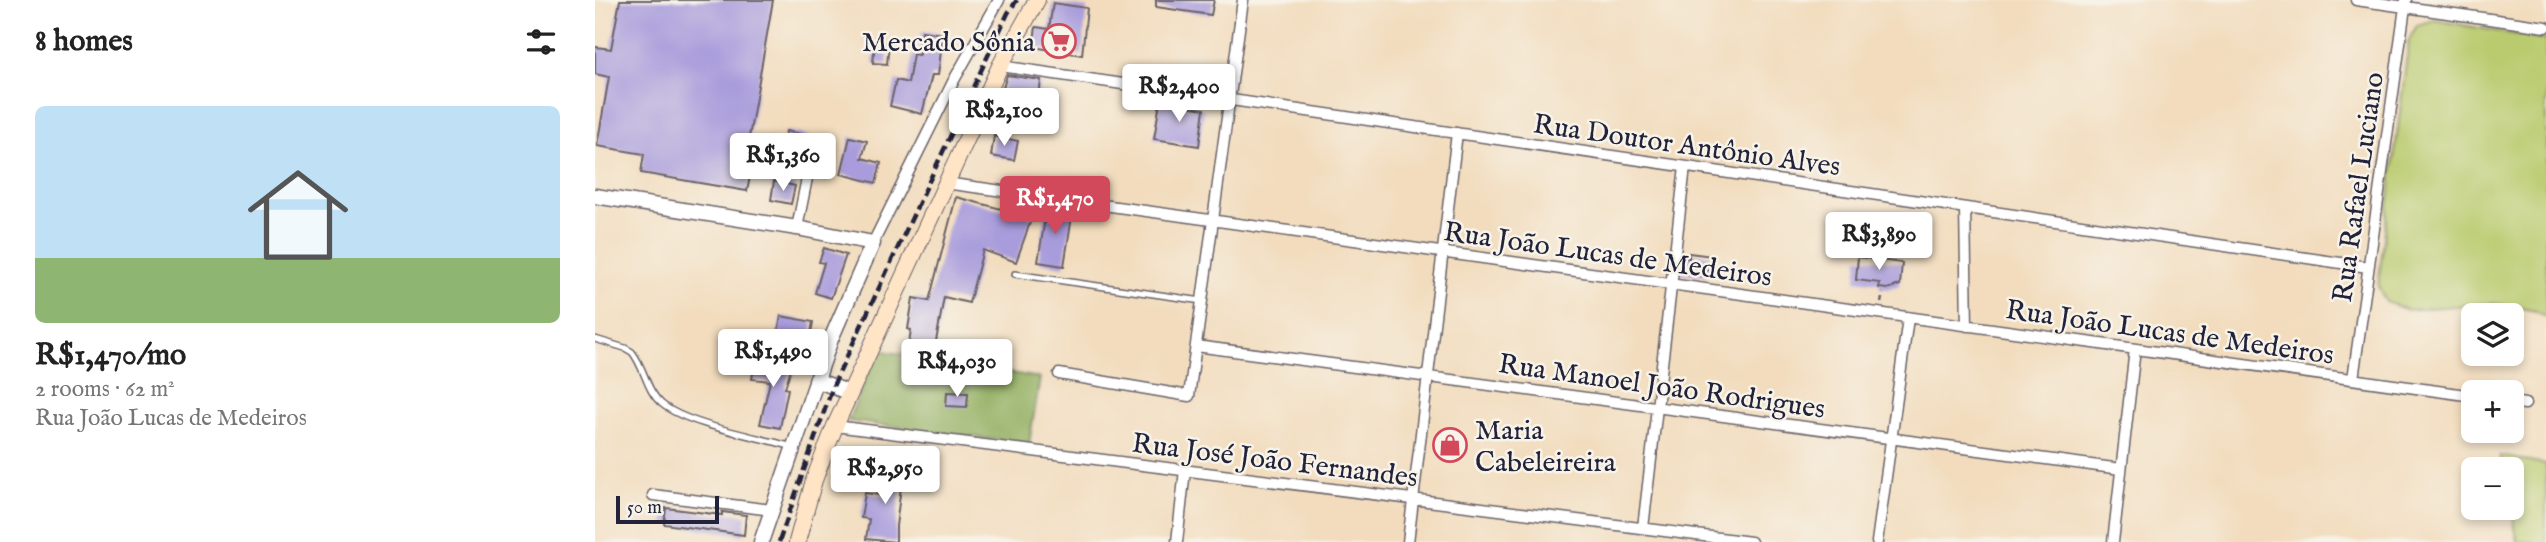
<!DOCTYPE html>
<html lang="en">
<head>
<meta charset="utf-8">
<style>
  :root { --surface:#fff; --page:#f6f6f6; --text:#222; --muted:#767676; --accent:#d1495b }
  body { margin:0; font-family:"IM FELL English",serif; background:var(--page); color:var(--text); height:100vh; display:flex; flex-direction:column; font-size:26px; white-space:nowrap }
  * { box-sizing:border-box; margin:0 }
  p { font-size:23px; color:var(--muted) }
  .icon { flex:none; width:38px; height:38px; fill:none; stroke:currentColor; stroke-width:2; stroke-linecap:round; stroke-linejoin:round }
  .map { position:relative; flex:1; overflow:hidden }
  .sheet { display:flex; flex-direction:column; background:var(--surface); width:595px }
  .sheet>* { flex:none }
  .tools { position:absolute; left:1866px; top:303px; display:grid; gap:14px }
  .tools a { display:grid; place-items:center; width:63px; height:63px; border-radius:10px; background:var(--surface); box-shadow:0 4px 10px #0003; font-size:35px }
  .scale { position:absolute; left:21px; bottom:18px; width:103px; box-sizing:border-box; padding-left:7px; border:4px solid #22223b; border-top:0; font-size:19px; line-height:24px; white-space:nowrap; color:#22223b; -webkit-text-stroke:5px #f7f3e8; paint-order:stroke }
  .price { position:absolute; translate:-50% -60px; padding:0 16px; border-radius:7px; background:#fff; color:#222; font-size:23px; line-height:46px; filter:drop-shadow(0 2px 4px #0008) }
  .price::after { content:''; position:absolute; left:50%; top:42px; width:21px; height:16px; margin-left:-10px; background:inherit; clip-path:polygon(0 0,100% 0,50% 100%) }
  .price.current { background:var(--accent); color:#fff }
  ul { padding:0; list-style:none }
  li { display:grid; align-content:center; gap:14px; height:371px; padding:0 35px }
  li span { display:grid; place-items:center; height:217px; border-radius:10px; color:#555 }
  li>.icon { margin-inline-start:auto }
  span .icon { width:126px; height:126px; fill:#fffc; stroke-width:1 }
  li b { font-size:30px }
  h2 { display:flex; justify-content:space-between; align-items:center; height:84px; padding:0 35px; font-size:30px }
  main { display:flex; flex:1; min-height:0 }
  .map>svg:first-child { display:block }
  .green { fill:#b9cb6e; stroke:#6e7654; stroke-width:2 }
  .forest { fill:#92af61; stroke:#5a684e; stroke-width:2 }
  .building { fill:#a99cdc }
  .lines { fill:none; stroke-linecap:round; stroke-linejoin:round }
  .service-casing { stroke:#6b6368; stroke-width:8 }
  .minor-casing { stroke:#6b6368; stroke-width:13 }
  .tertiary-casing { stroke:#6b6368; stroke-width:17 }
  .secondary-casing { stroke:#6b6368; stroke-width:18 }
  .path { stroke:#6b6368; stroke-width:2.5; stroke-dasharray:5 5; stroke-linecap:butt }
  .service { stroke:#fff; stroke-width:5 }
  .minor { stroke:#fff; stroke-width:10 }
  .tertiary { stroke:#fff; stroke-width:14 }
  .secondary { stroke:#ffe4c6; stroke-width:16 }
  .rail { stroke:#22223b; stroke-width:4.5; stroke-dasharray:10 5; stroke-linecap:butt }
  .labels { text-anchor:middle; stroke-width:5; stroke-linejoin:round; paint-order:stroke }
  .poi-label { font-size:28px; fill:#22223b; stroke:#f7f3e8; text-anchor:end }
  .street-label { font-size:28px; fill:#22223b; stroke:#f7f3e8 }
</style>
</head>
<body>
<main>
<section class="sheet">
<h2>8 homes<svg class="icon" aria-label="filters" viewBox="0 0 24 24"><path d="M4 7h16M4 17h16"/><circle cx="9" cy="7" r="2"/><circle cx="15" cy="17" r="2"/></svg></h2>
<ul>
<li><span style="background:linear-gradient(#bfe0f5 70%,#8fb573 0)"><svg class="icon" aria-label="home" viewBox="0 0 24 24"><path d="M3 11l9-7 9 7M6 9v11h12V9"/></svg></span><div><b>R$1,470/mo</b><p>2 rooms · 62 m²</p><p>Rua João Lucas de Medeiros</p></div></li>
</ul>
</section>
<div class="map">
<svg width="1951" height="542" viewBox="0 0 1951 542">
  <rect width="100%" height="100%" fill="#f7f3e8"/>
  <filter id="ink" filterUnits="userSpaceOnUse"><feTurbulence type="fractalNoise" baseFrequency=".0143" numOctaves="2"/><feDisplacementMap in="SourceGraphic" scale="14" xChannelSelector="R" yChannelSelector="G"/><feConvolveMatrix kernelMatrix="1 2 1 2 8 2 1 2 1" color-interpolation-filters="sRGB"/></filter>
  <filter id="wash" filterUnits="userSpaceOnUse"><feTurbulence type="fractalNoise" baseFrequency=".00686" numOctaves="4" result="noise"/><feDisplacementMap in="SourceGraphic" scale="28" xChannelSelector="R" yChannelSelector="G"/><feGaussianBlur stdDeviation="1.57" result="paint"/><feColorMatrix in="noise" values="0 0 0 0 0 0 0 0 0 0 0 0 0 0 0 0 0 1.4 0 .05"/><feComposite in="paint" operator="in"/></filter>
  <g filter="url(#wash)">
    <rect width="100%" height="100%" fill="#f2dcbd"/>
    <path class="green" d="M1840,20L1951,40V317L1941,311L1898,303L1812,310L1791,302L1783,286L1814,40L1822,25Z
      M1905,456L1951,464V542H1923L1916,508V469H1908Z"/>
    <path class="forest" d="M283,350L445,378L434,444L253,421Z"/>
    <g id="blocks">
      <path class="building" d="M25,0H178L149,166L157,167L152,191L46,173L49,154L2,146L14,77L0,74V47L16,49Z
        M561,0H619L616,15L561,7Z
        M458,3L492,8L487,55L438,47L441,27L454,29Z
        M327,31L348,34L343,75H337L327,114L295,106L301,80L313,83L318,54L324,55Z
        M280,41L294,43L292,64L278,63Z
        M412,75L446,80L443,105L421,102L410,124L395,116L400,106L402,107Z
        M565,102L609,109L604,146L559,139Z
        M191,131L213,136L209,154L187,149Z
        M399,136L423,141L419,160L396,156Z
        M255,137L272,141L267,158L286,163L281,183L246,174Z
        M179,181L200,186L196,204L176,200Z
        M361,197L437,217L421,262L388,250L374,303L349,297L340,347L314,343L316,330L313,329L318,298L334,301Z
        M452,206L478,210L469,266L443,262Z
        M229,248L251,255L236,298L220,293L229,263L224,262Z
        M1094,253L1118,256L1116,270H1111V276L1086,273L1087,257L1094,258Z
        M1263,257L1307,263L1305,285L1292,289L1284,288L1285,283L1261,280Z
        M186,316L218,322L215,339L183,333Z
        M170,357L197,365L190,388L193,389L185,428L165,424L175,381L157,379L160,363H168Z
        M352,392L373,393L372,407L351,406Z
        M261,450L275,451L271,477L257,475Z
        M296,455L310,456L301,526V542L271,539L274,519L266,518L270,493L293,496Z
        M71,508L127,515V512L151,515L149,535L69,524Z"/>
    </g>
  </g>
  <g filter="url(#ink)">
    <use href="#blocks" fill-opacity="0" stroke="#6b6368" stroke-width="2"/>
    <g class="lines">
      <g class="service-casing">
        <path id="service" d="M420,274L607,301
          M0,339L30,348L37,352C50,368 51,391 67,404C92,425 164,437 198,447"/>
      </g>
      <g class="minor-casing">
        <path id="minor" d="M1761,0L1951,27
          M405,66L1773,267
          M350,183L1878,396
          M1370,208L1372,326
          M202,228L219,143
          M278,243L359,80L404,0
          M601,346L1526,469
          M464,374L594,396L648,0
          M1758,379L1811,0
          M1916,402L1930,404
          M240,426L1156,542
          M58,495L177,510
          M1048,528L1090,167
          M582,542L590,470
          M813,542L862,133
          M1282,542L1313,318
          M1518,542L1540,349"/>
      </g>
      <g class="tertiary-casing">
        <path id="tertiary" d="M0,196L202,228L278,243L236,339L166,542
          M221,380L255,393"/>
      </g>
      <g class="secondary-casing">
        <path id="secondary" d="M202,542L219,480L240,426L405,66L442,0"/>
      </g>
      <path class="path" d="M1286,303L1288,293"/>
      <use href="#service" class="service"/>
      <use href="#minor" class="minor"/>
      <use href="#tertiary" class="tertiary"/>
      <use href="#secondary" class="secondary"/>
      <path class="rail" d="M184,542L238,386L413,13L422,0"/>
    </g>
  </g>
  <defs>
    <g id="supermarket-ring" transform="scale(1.75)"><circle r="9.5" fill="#f7f3e8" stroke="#d1495b" stroke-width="1.5"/><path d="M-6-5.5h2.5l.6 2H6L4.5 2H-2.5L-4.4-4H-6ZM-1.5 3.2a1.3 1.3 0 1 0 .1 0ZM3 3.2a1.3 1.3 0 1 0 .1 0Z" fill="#d1495b"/></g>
    <g id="shop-ring" transform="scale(1.75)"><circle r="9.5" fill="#f7f3e8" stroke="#d1495b" stroke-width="1.5"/><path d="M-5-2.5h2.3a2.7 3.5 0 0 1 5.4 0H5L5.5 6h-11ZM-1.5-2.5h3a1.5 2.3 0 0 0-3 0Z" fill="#d1495b"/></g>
  </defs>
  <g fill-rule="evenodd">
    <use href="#supermarket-ring" x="464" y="41"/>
    <use href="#shop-ring" x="855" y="445"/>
  </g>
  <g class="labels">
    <g class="poi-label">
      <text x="440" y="51">Mercado Sônia</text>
      <text x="880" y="439" text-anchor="start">Maria<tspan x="880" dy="32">Cabeleireira</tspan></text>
    </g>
    <g class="street-label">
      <text transform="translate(1092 144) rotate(8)" y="10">Rua Doutor Antônio Alves</text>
      <text transform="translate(1762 187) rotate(-82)" y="10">Rua Rafael Luciano</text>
      <text transform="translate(1013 253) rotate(8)" y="10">Rua João Lucas de Medeiros</text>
      <text transform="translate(1575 331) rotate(8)" y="10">Rua João Lucas de Medeiros</text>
      <text transform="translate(1067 385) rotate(8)" y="10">Rua Manoel João Rodrigues</text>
      <text transform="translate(680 459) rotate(7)" y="10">Rua José João Fernandes</text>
    </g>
  </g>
</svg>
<div class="tools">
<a><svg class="icon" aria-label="layers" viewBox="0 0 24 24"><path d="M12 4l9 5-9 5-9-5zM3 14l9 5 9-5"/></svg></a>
<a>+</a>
<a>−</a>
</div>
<div class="scale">50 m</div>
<b class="price" style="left:584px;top:124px">R$2,400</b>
<b class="price" style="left:409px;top:148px">R$2,100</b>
<b class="price" style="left:188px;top:193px">R$1,360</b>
<b class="price current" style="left:460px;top:236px">R$1,470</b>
<b class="price" style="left:1284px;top:272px">R$3,890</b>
<b class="price" style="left:178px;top:389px">R$1,490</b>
<b class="price" style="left:362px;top:399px">R$4,030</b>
<b class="price" style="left:290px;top:506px">R$2,950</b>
</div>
</main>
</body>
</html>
